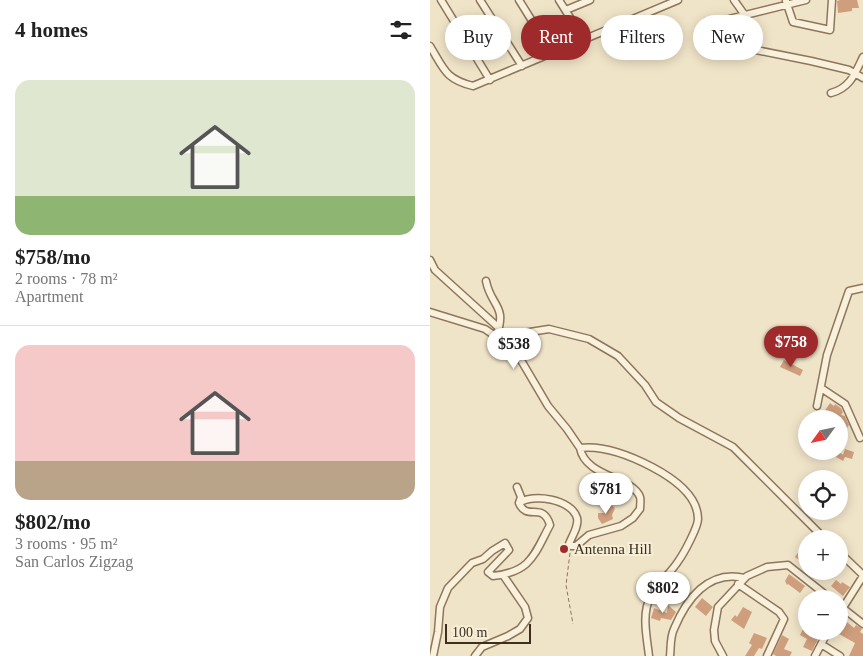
<!DOCTYPE html>
<html lang="en">
<head>
<meta charset="utf-8">
<style>
  :root { --surface:#fff; --page:#f2f2f2; --text:#222; --muted:#767676; --line:#e0e0e0; --accent:#9e2a2b }
  body { margin:0; font-family:Georgia,serif; background:var(--page); color:var(--text); height:100vh; display:flex; flex-direction:column; font-size:19px; white-space:nowrap }
  * { box-sizing:border-box; margin:0 }
  p { font-size:16px; color:var(--muted) }
  .icon { flex:none; width:28px; height:28px; fill:none; stroke:currentColor; stroke-width:2; stroke-linecap:round; stroke-linejoin:round }
  .map { position:relative; flex:1; overflow:hidden }
  .details { display:flex; flex-direction:column; background:var(--surface); width:430px }
  .details>* { flex:none }
  .guide { position:absolute; left:15px; top:15px; width:342px; height:45px; display:flex; gap:10px }
  .needle { width:32px; rotate:237deg }
  .tools { position:absolute; left:368px; top:410px; display:grid; gap:10px }
  .tools a { display:grid; place-items:center; width:50px; height:50px; border-radius:50%; background:var(--surface); box-shadow:0 2px 12px #0003; font-size:25px }
  .scale { position:absolute; left:15px; bottom:12px; width:86px; box-sizing:border-box; padding-left:5px; border:2px solid #3d2e20; border-top:0; font-size:14px; line-height:18px; white-space:nowrap; color:#3d2e20; -webkit-text-stroke:4px #f7eed8; paint-order:stroke }
  .price { position:absolute; translate:-50% -42px; padding:0 11px; border-radius:18px; background:#fff; color:#222; font-size:16px; line-height:32px; filter:drop-shadow(0 1px 2px #0008) }
  .price::after { content:''; position:absolute; left:50%; top:30px; width:15px; height:11px; margin-left:-8px; background:inherit; clip-path:polygon(0 0,100% 0,50% 100%) }
  .price.current { background:var(--accent); color:#fff }
  ul { padding:0; list-style:none }
  li { display:grid; align-content:center; gap:10px; height:265px; padding:0 15px }
  li+li { border-top:1px solid var(--line) }
  li span { display:grid; place-items:center; height:155px; border-radius:15px; color:#555 }
  li>.icon { margin-inline-start:auto }
  span .icon { width:90px; height:90px; fill:#fffc; stroke-width:1 }
  li b { font-size:21px }
  h2 { display:flex; justify-content:space-between; align-items:center; height:60px; padding:0 15px; font-size:21px }
  .pill { padding:0 18px; border-radius:22px; background:var(--surface); box-shadow:0 2px 12px #0003; font-size:18px; line-height:45px }
  .pill.current { background:var(--accent); color:#fff }
  main { display:flex; flex:1; min-height:0 }
  .map>svg:first-child { display:block }
  .building { fill:#cf9f7d }
  .lines { fill:none; stroke-linecap:round; stroke-linejoin:round }
  .minor-casing { stroke:#8d765c; stroke-width:9 }
  .path { stroke:#8d765c; stroke-width:1; stroke-dasharray:4 2.5; stroke-linecap:butt }
  .minor { stroke:#faf1dc; stroke-width:6 }
  .poi-dot { fill:#9e2a2b; stroke:#f7eed8; stroke-width:2 }
  .labels { text-anchor:middle; stroke-width:4; stroke-linejoin:round; paint-order:stroke }
  .poi-label { font-size:15px; fill:#3d2e20; stroke:#f7eed8; text-anchor:start }
</style>
</head>
<body>
<main>
<section class="details">
<h2>4 homes<svg class="icon" aria-label="filters" viewBox="0 0 24 24"><path d="M4 7h16M4 17h16"/><circle cx="9" cy="7" r="2"/><circle cx="15" cy="17" r="2"/></svg></h2>
<ul>
<li><span style="background:linear-gradient(#dfe7d0 75%,#8fb573 0)"><svg class="icon" aria-label="home" viewBox="0 0 24 24"><path d="M3 11l9-7 9 7M6 9v11h12V9"/></svg></span><div><b>$758/mo</b><p>2 rooms · 78 m²</p><p>Apartment</p></div></li>
<li><span style="background:linear-gradient(#f6c9c9 75%,#b9a48a 0)"><svg class="icon" aria-label="home" viewBox="0 0 24 24"><path d="M3 11l9-7 9 7M6 9v11h12V9"/></svg></span><div><b>$802/mo</b><p>3 rooms · 95 m²</p><p>San Carlos Zigzag</p></div></li>
</ul>
</section>
<div class="map">
<svg width="433" height="656" viewBox="0 0 433 656">
  <rect width="100%" height="100%" fill="#f0e4c8"/>
  <path class="building" d="M410,0H427L429,8H422V11L408,13L407,1Z
    M354,360L373,370L370,376L350,367Z
    M400,403L404,406L405,404L411,408L413,412L411,415L415,416L419,425L417,428L409,424V419H403L394,412Z
    M415,449L424,452L422,459L415,457L413,461L396,451H408L413,455Z
    M181,505L185,508L182,515L183,519L172,524L168,518V513H174L173,510L179,508Z
    M376,541V565L365,557Z
    M359,574L375,586L370,593L358,584L357,585L355,581Z
    M406,580L411,584L412,582L420,587L413,596L401,586Z
    M272,598L283,607L276,616L265,607Z
    M238,605L246,612L241,620L231,618L230,621L221,618L224,608L237,613Z
    M313,607L322,612L314,629L301,620L305,615L307,617Z
    M412,618L424,628L426,625L432,629L430,632L433,634V656H419L425,643L409,634V622Z
    M373,629L376,631H392L382,651L373,647L377,639L370,635Z
    M324,633L337,638L332,649L329,648L324,656H315L322,645L319,643Z
    M352,635L359,639L354,649L362,652L360,656H346L343,654Z"/>
  <g class="lines">
    <g class="minor-casing">
      <path id="minor" d="M11,0L60,80
        M50,0L92,66
        M89,0L122,53
        M129,0L154,40
        M304,0L314,14
        M356,1L363,22L400,30L402,0
        M136,10L160,0
        M276,22L295,20L376,0
        M301,45L381,61L419,70L433,78
        M0,46C14,69 15,79 43,86L248,0
        M401,93C420,88 425,74 433,57
        M0,260L5,270L69,328
        M56,281C61,307 78,305 66,337
        M0,312L55,329L85,350L118,406L137,429L150,448
        M72,341L81,335L119,329L159,339L188,356L215,385L226,402L249,418L303,447L395,539
        M391,388L415,404L430,438
        M387,406L397,355L419,291L433,288
        M87,487L91,497L89,503
        M409,552L433,575
        M308,584L349,612L354,619L337,656
        M409,605L433,624
        M409,614L433,576
        M391,644L410,656
        M3,656L8,632L10,607L18,588L42,563L53,559L62,551L75,543L79,550L58,572L63,576C101,572 104,555 120,525C113,501 97,522 89,503C102,493 142,499 147,518C149,526 142,536 139,544L141,546H146L159,535L191,526L203,518L210,509C210,506 211,500 210,497C203,477 155,477 150,448C174,445 201,456 222,467C241,477 268,495 268,519C268,527 254,553 249,560C241,573 228,583 221,596C211,613 217,638 219,656
        M45,656L52,647L78,636L90,629L98,618L95,607L73,575
        M240,656C241,647 240,637 244,629C256,600 278,569 315,578
        M293,656L285,641L284,630L288,607L317,576L337,567L358,565L401,599
        M385,656L398,631"/>
    </g>
    <path class="path" d="M140,553L136,585L143,624"/>
    <use href="#minor" class="minor"/>
  </g>
  <circle class="poi-dot" cx="134" cy="549" r="5"/>
  <g class="labels">
    <g class="poi-label">
      <text x="144" y="554">Antenna Hill</text>
    </g>
  </g>
</svg>
<div class="tools">
<a><svg class="needle" viewBox="-14 -14 28 28"><path d="M0-13l5 13h-10z" fill="#e53935"/><path d="M0 13l5-13h-10z" fill="#767676"/></svg></a>
<a><svg class="icon" aria-label="locate" viewBox="0 0 24 24"><circle cx="12" cy="12" r="6"/><path d="M12 2v4M12 18v4M2 12h4M18 12h4"/></svg></a>
<a>+</a>
<a>−</a>
</div>
<div class="scale">100 m</div>
<b class="price current" style="left:361px;top:368px">$758</b>
<b class="price" style="left:84px;top:370px">$538</b>
<b class="price" style="left:176px;top:515px">$781</b>
<b class="price" style="left:233px;top:614px">$802</b>
<div class="guide">
<a class="pill">Buy</a>
<a class="pill current">Rent</a>
<a class="pill">Filters</a>
<a class="pill">New</a>
</div>
</div>
</main>
</body>
</html>
